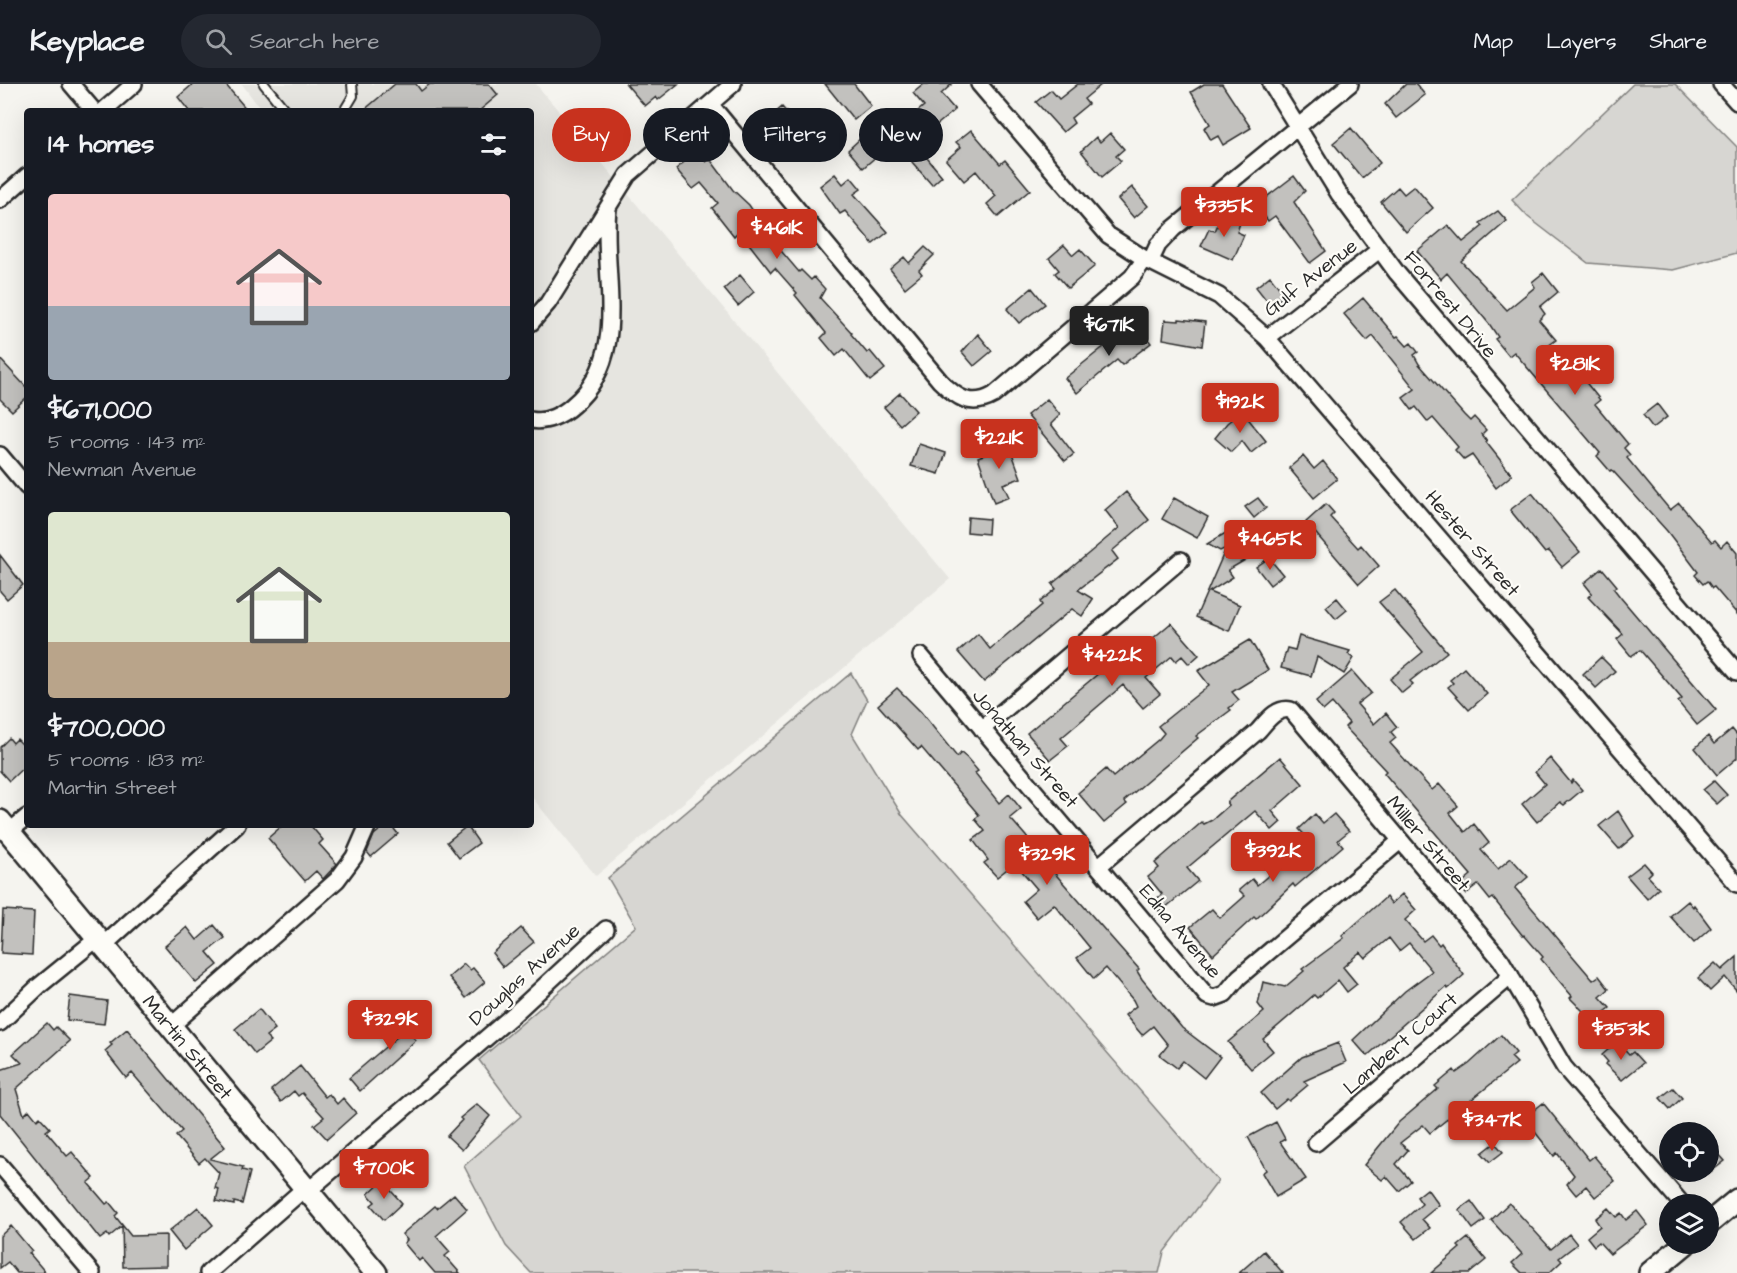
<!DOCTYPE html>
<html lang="en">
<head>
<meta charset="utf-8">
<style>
  :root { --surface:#171b24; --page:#242831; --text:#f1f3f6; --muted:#9ea1a6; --line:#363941; --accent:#c8321e }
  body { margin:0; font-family:"Architects Daughter",sans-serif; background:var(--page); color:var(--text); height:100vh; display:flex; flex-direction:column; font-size:22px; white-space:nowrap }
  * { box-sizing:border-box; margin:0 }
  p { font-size:20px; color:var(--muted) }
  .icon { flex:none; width:33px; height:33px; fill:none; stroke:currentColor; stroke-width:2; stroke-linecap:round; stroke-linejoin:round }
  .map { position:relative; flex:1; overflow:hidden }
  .details { position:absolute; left:24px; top:24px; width:510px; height:720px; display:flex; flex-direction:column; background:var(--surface); border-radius:6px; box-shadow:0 6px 24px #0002 }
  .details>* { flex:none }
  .banner { position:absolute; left:552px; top:24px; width:570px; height:54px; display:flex; gap:12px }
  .fabs { position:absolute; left:1659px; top:1038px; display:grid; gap:12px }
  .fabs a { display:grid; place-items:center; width:60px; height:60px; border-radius:50%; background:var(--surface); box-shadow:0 6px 24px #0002; font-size:30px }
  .price { position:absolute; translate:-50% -51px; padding:0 14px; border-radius:6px; background:var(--accent); color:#fff; font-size:20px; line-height:39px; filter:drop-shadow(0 2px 3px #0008) }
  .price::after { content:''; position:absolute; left:50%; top:36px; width:18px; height:14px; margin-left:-9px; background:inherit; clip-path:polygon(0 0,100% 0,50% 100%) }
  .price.active { background:#222; color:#fff }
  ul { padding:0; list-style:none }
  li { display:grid; align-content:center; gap:12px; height:318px; padding:0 24px }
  li span { display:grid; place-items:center; height:186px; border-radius:6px; color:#555 }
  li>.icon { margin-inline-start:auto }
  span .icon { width:108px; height:108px; fill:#fffc; stroke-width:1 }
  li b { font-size:26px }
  h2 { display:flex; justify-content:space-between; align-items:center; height:72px; padding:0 24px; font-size:26px }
  .chip { padding:0 21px; border-radius:27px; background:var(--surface); box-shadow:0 6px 24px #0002; font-size:21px; line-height:54px }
  .chip.active { background:var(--accent); color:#fff }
  header { display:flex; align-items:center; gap:36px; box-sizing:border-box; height:84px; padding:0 30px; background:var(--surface); border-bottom:2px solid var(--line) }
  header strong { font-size:28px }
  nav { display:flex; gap:33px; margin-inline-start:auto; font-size:21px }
  .search { width:420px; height:54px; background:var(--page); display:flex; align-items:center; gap:15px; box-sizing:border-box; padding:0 21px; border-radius:33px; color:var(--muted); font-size:22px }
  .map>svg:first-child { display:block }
  .built { fill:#e6e5e0 }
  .green { fill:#d7d6d2; stroke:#81807e; stroke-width:1.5 }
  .building { fill:#c2c1be; stroke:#2b2b2b; stroke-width:1.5 }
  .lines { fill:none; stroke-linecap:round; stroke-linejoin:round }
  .lane-casing { stroke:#2b2b2b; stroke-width:12 }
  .street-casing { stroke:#2b2b2b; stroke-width:20 }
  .secondary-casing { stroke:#2b2b2b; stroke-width:26 }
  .lane { stroke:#fdfcf7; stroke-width:8 }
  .street { stroke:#fdfcf7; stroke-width:15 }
  .secondary { stroke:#fdfcf7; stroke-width:21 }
  .labels { text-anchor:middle; stroke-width:4.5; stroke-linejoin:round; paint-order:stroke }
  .street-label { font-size:20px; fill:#2b2b2b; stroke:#fdfcf7 }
</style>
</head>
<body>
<header>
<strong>Keyplace</strong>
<div class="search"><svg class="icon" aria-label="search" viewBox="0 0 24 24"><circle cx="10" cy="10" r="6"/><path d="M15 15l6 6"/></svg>Search here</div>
<nav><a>Map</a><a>Layers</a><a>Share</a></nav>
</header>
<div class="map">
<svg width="1737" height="1189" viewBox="0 0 1737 1189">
  <rect width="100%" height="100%" fill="#f5f4ef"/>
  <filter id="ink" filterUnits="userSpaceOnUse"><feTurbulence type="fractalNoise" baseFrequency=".0167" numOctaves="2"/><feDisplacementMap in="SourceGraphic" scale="12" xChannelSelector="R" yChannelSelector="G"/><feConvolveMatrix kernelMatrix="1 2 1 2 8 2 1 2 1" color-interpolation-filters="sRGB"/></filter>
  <g filter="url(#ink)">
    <path class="built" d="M242,0H536L950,495L596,792L531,712V27H262Z"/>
    <path class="green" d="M1633,0H1675L1737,63V169L1673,186L1588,179L1528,133L1512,116Z
      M851,589L867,616L852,650L902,731L1218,1097L1164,1168L1159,1189H531L506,1162L464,1082L521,1032L479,976L636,842L608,794Z"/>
    <path class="building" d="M193,0H225L248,27H189L178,13Z
      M395,0H416L421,7L430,0H489L498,11L479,27H363Z
      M626,0H678L658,16L656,13L645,22Z
      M825,0H854L871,22L854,36Z
      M924,0H952L941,10L955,26L933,44L918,27L924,22L913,9Z
      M1078,0H1102L1084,15L1088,20L1071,34L1074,39L1063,48L1036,18L1051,6L1059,15Z
      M1204,0H1222L1251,44L1223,61L1218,52L1211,56L1204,44L1210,40L1191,8Z
      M1406,0H1416L1425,11L1396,34L1385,20Z
      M782,23L798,41L784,53L768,35Z
      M613,29L625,43L606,58L594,44Z
      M1351,44L1380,79L1362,94L1333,59Z
      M971,46L1000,80L1005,76L1030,106L998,133L987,120L996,112L976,87L964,97L946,76L961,63L956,58Z
      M1110,49L1124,65L1116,72L1121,77L1102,93L1081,67L1096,53L1100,58Z
      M862,53L878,71L863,84L848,66Z
      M697,67L706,78L710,75L733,106L749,121L757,133L754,135L799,188L801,186L811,196L814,193L825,205L820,214L852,249L851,250L867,269L870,267L885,285L870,297L844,265L836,272L821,254L826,249L795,211L797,209L775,184L771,188L739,147L734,152L712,124L718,119L701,99L693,105L676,85Z
      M923,69L942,92L932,101L912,78Z
      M835,90L843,100L851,93L861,105L854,110L888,148L873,160L845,127L840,130L820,102Z
      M1294,92L1305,107L1294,118L1326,167L1310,179L1275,132L1268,137L1256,121Z
      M1414,102L1433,124L1406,148L1381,118L1398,103L1404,110Z
      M1132,103L1148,122L1134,134L1118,115Z
      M1498,127L1507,137L1461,177L1507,226L1535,203L1532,198L1543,189L1558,208L1540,223L1545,230L1539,236L1556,256L1548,262L1581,298L1584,296L1600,316L1595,320L1628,360L1624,364L1630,371L1627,374L1670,426L1679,419L1712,458L1715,456L1721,463L1727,457L1737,469V530L1714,503L1712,504L1707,497L1703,500L1695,491L1698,488L1667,447L1612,386L1610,387L1597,372L1600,369L1514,268L1509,272L1495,255L1498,253L1490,241L1447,189L1441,195L1417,167L1448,141L1463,158L1483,142L1480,139Z
      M1222,131L1240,139L1237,148L1244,151L1233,176L1201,162L1209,145L1215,147Z
      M1064,161L1073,171L1080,165L1095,182L1068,204L1055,189L1059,186L1049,174Z
      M925,163L934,171L919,186L922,190L905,204L890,185L904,173L909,179Z
      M740,191L754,208L738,222L724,205Z
      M1270,192L1285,211L1271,222L1256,203Z
      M1032,204L1045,220L1019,239L1007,225Z
      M1363,214L1396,253L1398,252L1407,262L1411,259L1418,268L1414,271L1419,280L1464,331L1470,337L1474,333L1486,346L1482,350L1487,357L1486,358L1512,391L1496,404L1472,371L1464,376L1455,366L1458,363L1433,334L1428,338L1416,323L1412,326L1403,314L1415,305L1373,252L1367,257L1344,230Z
      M1179,235L1205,238L1202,262L1163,255L1165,236L1179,237Z
      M1131,241L1134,244L1137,241L1151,259L1122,281L1117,276L1077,309L1065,294Z
      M978,250L992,267L974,282L962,268Z
      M0,275L27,304V313L12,327L0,315Z
      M900,309L916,327L900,341L884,323Z
      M1047,315L1060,331L1051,340L1074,370L1065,377L1027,331Z
      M1657,320L1667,333L1653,344L1643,331Z
      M1242,327L1266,357L1251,369L1242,357L1231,368L1215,354L1227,339Z
      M1008,358L1021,394L1003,400L1009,413L994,419L978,373L992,368L990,364Z
      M919,360L946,369L939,390L911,382Z
      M1303,372L1314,385L1323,377L1337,395L1314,414L1289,384Z
      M1126,408L1149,436L1112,467L1118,475L1078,506L1093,515L1082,532L1072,525L984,598L958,568L978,550L990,565L1042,521L1040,518L1056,505L1052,500L1119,444L1105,426Z
      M1532,409L1580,468L1562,483L1549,467L1545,469L1510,426Z
      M1174,414L1208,433L1197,454L1162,435Z
      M1258,414L1266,424L1254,434L1245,423Z
      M1326,420L1334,429L1330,433L1358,464L1361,461L1379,482L1359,500L1306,438Z
      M968,433L989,435L988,450L967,448Z
      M1229,447L1247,475L1228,486L1233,493L1209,508L1240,521L1229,547L1196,533L1226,464L1220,467L1207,460Z
      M0,471L23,501L7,515L0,507Z
      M1269,474L1283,491L1270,501L1256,483Z
      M1602,484L1617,502L1614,505L1621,514L1716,626L1697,641L1678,618L1682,615L1640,566L1631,572L1617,555L1623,550L1588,513L1592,509L1584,499Z
      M1395,506L1447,568L1410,597L1413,600L1402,609L1390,595L1423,568L1379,518Z
      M1337,514L1347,526L1336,535L1326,523Z
      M1171,539L1199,571L1189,580L1182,572L1176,577L1172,572L1146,594L1160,610L1143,624L1123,601L1061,654L1068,662L1050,676L1027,649L1099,589L1093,584L1106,569L1115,577L1129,566L1133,571Z
      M1299,552L1350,567L1348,570L1354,574L1344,590L1317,573L1311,592L1281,584L1287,564L1295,566Z
      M1250,556L1268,586L1232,608L1239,616L1229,624L1231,626L1196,652L1198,654L1124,717L1127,720L1104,739L1078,709L1106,685L1113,693L1159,655L1164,649L1158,642L1209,601L1198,587Z
      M1601,573L1615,587L1596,604L1583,590Z
      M1464,584L1487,610L1469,626L1448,603L1453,599L1450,596Z
      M1352,587L1371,609L1357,620L1374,640L1386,629L1397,643L1391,648L1396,654L1390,659L1432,706L1439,700L1458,722L1450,729L1465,748L1474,740L1489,759L1481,766L1498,785L1511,774L1528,793L1515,804L1593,896L1599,892L1609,905L1600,913L1610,924L1593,937L1570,914L1572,912L1566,905L1541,875L1543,873L1524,851L1523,852L1493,814L1490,816L1478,801L1466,810L1459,801L1471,791L1384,689L1386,687L1345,643L1349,639L1332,619L1323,627L1316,618Z
      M897,604L921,628L957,673L961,669L967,674L978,687L975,689L999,719L1009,710L1021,725L1010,734L1038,766L1036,768L1139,885L1137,887L1142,895L1182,944L1220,973L1204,994L1183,977L1177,984L1160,971L1168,961L1153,942L1142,951L1125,931L1136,922L1133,916L1106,884L1094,895L1077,874L1090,864L1054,820L1037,834L1023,817L1037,805L1015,779L997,793L984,779L988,776L973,756L985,747L975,735L979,731L921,663L918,666L878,621Z
      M1732,645L1737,651V674L1717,691L1695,664L1708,652L1714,660Z
      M9,654L13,659L17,655L27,665V680L9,697L0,687V663Z
      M1280,673L1303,700L1272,727L1281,738L1272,746L1255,727L1187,784L1198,797L1160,828L1152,819L1162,810L1148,793L1159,784L1155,779L1202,738L1204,740L1212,736L1229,721L1227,718Z
      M1550,674L1571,699L1573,696L1582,706L1564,721L1560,718L1537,738L1522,720L1545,700L1535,688Z
      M1714,697L1727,711L1717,720L1703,706Z
      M1618,727L1634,752L1619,765L1599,742Z
      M1315,730L1323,739L1334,730L1349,747L1338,756L1343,762L1295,803L1293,800L1256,835L1254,833L1213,871L1190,843L1212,825L1220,834L1245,812L1239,806L1252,795L1257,801L1276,785L1269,775L1281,765L1289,775L1310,757L1299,745Z
      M283,741H310L323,756L319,760L337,780L323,795L316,787L305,797L268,754Z
      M386,741H391L398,750L371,773L367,768L374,751Z
      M467,742L479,759L459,774L447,758Z
      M1644,779L1652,788L1648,792L1659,804L1647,815L1627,792Z
      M1402,810L1416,826L1405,836L1423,857L1431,851L1439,861L1441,859L1464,891L1448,905L1446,903L1367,972L1353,956L1405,907L1432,887L1409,859L1399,867L1389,854L1365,874L1360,868L1343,883L1357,900L1347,908L1338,896L1317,914L1314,911L1263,955L1273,967L1251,985L1228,958L1264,928L1258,920L1263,898L1285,903L1304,887L1302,885L1344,854L1342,852L1386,813L1391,820Z
      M1688,817L1693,823L1694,821L1711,844L1694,859L1670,832Z
      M3,826L34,828L32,871L1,869Z
      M214,841L225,854L207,868L218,881L196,899L165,862L187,843L197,856Z
      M521,844L534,858L503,883L492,869Z
      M1737,873V907L1725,893L1710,907L1698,894L1715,879L1722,886Z
      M464,880L470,886L473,884L485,898L466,914L449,893Z
      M70,912L107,917L104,940L67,936Z
      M259,925L275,945L266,952L271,957L255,970L235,945Z
      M419,925L428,935L416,946L418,949L413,953L416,956L360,1007L349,994L397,953L392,948Z
      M47,939L53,946L56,943L70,957L16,1005L24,1031L29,1026L37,1036L40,1033L50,1044L46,1047L67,1072L72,1068L94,1094L88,1099L106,1120L109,1118L118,1129L115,1132L131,1152L166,1151V1182L123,1183L122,1142L109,1153L107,1150L100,1155L0,1030V986L22,979L13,970Z
      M127,945L225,1063L210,1075L243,1083L242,1086L250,1088L242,1120L234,1118V1121L216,1117L219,1105L215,1104L219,1089L205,1074L199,1079L176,1052L182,1047L132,989L126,994L105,967L112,961L110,959Z
      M1501,951L1516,969L1511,973L1517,979L1430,1049L1423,1041L1400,1059L1408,1066L1396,1080L1411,1097L1399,1107L1386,1092L1382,1096L1364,1081L1399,1038L1438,1005L1435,1002L1454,986L1456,989L1469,980Z
      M1617,958L1629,971L1633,968L1643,979L1622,996L1605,980L1608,978L1602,971Z
      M1338,959L1346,978L1304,997L1308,1001L1289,1017L1287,1015L1275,1025L1261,1009L1302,973Z
      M300,982L325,1013L329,1010L337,1020L343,1014L356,1029L327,1055L314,1041L324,1033L302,1009L298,1012L294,1007L281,1018L271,1006Z
      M1673,1004L1682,1014L1670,1025L1660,1014Z
      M1543,1019L1589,1076L1594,1072L1615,1097L1595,1113L1586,1102L1576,1111L1567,1100L1574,1091L1557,1069L1554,1072L1524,1034Z
      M477,1020L490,1032L462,1066L447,1052L462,1036L460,1034Z
      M1276,1038L1285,1055L1280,1058L1306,1095L1276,1113L1262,1089L1266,1086L1248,1053Z
      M1708,1058L1725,1077L1708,1090Z
      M1495,1059L1503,1068L1490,1078L1482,1069Z
      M382,1097L402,1119L384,1136L371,1121L375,1118L368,1110Z
      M1427,1105L1439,1121L1422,1135L1430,1144L1416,1155L1401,1138L1422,1120L1417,1113Z
      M454,1110L467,1125L436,1152L450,1168L445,1172L460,1189H435L422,1174L419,1177L404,1159L407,1156L402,1150L435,1122L437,1124Z
      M1471,1117L1485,1136L1473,1145L1459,1126Z
      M1509,1119L1551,1165L1569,1150L1577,1160L1559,1174L1562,1177L1549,1189H1522L1512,1179L1522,1170L1491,1136Z
      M198,1123L213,1141L184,1166L169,1147Z
      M1608,1124L1616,1133L1621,1129L1626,1136L1637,1127L1648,1141L1610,1170L1599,1158L1594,1162L1587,1153L1600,1142L1595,1135Z
      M11,1142L32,1167L29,1169L46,1189H17L8,1178L0,1184V1152Z
      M1468,1154L1486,1176L1470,1189H1431L1460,1164L1458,1162Z
      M1264,1167L1283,1189H1239Z"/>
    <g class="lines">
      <g class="lane-casing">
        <path id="lane" d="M264,0L286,27
          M344,27L353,12L352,0"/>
      </g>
      <g class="street-casing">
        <path id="street" d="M71,0L94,27
          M979,0L1108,151L1145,175L1219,212L1267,254L1737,800
          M1271,0L1339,110L1397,189L1737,588
          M1721,0L1737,18
          M710,20L940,297C957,314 971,324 994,311L1132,193L1145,175
          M103,27L134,0
          M0,116L27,92
          M1150,178L1158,161L1173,145L1350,0
          M531,239L548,219L628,91L733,0
          M1267,254L1379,166
          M531,336C546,339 562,331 573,321C632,271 601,191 608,125
          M0,371L27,403
          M921,572L1207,912L1214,914L1225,910L1239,893L1400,757
          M982,645L1181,476
          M9,748L27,733
          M1099,782L1258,647C1267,637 1276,623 1291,626L1501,876L1564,983L1682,1120
          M104,861L237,741
          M0,939L39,902L98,854
          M171,942L337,796L354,773L368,741
          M1316,1059L1511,892
          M0,1081L92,1189
          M308,1107L513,931L606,845
          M208,1189L305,1104"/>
      </g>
      <g class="secondary-casing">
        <g id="secondary">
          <path id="s1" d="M0,737L376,1189"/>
          <path d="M1708,1140L1737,1116"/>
          <path d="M1650,1189L1685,1160"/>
        </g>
      </g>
      <use href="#lane" class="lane"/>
      <use href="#street" class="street"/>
      <use href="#secondary" class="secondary"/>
    </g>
  </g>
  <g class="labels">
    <g class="street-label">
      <text transform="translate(1310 193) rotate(-38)" y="7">Gulf Avenue</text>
      <text transform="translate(1451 220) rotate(50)" y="7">Forrest Drive</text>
      <text transform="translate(1473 459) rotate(49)" y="7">Hester Street</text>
      <text transform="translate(1026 664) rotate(49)" y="7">Jonathan Street</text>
      <text transform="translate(1429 759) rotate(50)" y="7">Miller Street</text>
      <text transform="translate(1181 847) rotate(50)" y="7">Edna Avenue</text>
      <text transform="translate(524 890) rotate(-42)" y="7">Douglas Avenue</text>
      <text transform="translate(1400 959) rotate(-41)" y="7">Lambert Court</text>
      <text dy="7" stroke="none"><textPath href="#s1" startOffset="294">Martin Street</textPath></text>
    </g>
  </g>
</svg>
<div class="fabs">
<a><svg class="icon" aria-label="locate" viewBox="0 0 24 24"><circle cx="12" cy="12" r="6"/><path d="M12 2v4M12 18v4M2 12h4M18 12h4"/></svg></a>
<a><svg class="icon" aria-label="layers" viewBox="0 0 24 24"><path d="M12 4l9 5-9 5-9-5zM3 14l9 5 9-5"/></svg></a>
</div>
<b class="price" style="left:1224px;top:154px">$335K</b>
<b class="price" style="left:777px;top:176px">$461K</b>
<b class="price active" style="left:1109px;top:273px">$671K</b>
<b class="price" style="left:1575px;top:312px">$281K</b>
<b class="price" style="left:1240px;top:350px">$192K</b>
<b class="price" style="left:999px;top:386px">$221K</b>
<b class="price" style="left:1270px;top:487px">$465K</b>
<b class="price" style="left:1112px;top:603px">$422K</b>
<b class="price" style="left:1273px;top:799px">$392K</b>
<b class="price" style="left:1047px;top:802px">$329K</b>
<b class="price" style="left:390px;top:967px">$329K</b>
<b class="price" style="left:1621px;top:977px">$353K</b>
<b class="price" style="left:1492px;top:1068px">$347K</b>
<b class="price" style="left:384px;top:1116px">$700K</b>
<div class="banner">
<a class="chip active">Buy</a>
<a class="chip">Rent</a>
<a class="chip">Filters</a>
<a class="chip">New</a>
</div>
<section class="details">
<h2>14 homes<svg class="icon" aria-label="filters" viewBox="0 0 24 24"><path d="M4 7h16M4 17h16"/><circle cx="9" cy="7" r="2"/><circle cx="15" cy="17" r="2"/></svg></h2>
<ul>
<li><span style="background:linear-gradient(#f6c9c9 60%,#9aa5b1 0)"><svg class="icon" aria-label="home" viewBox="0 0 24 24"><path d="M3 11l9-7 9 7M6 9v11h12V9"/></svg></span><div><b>$671,000</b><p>5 rooms · 143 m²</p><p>Newman Avenue</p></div></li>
<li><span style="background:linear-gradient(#dfe7d0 70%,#b9a48a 0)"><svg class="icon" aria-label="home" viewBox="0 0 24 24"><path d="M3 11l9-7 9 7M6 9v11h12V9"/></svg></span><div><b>$700,000</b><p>5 rooms · 183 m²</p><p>Martin Street</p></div></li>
</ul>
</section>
</div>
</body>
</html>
